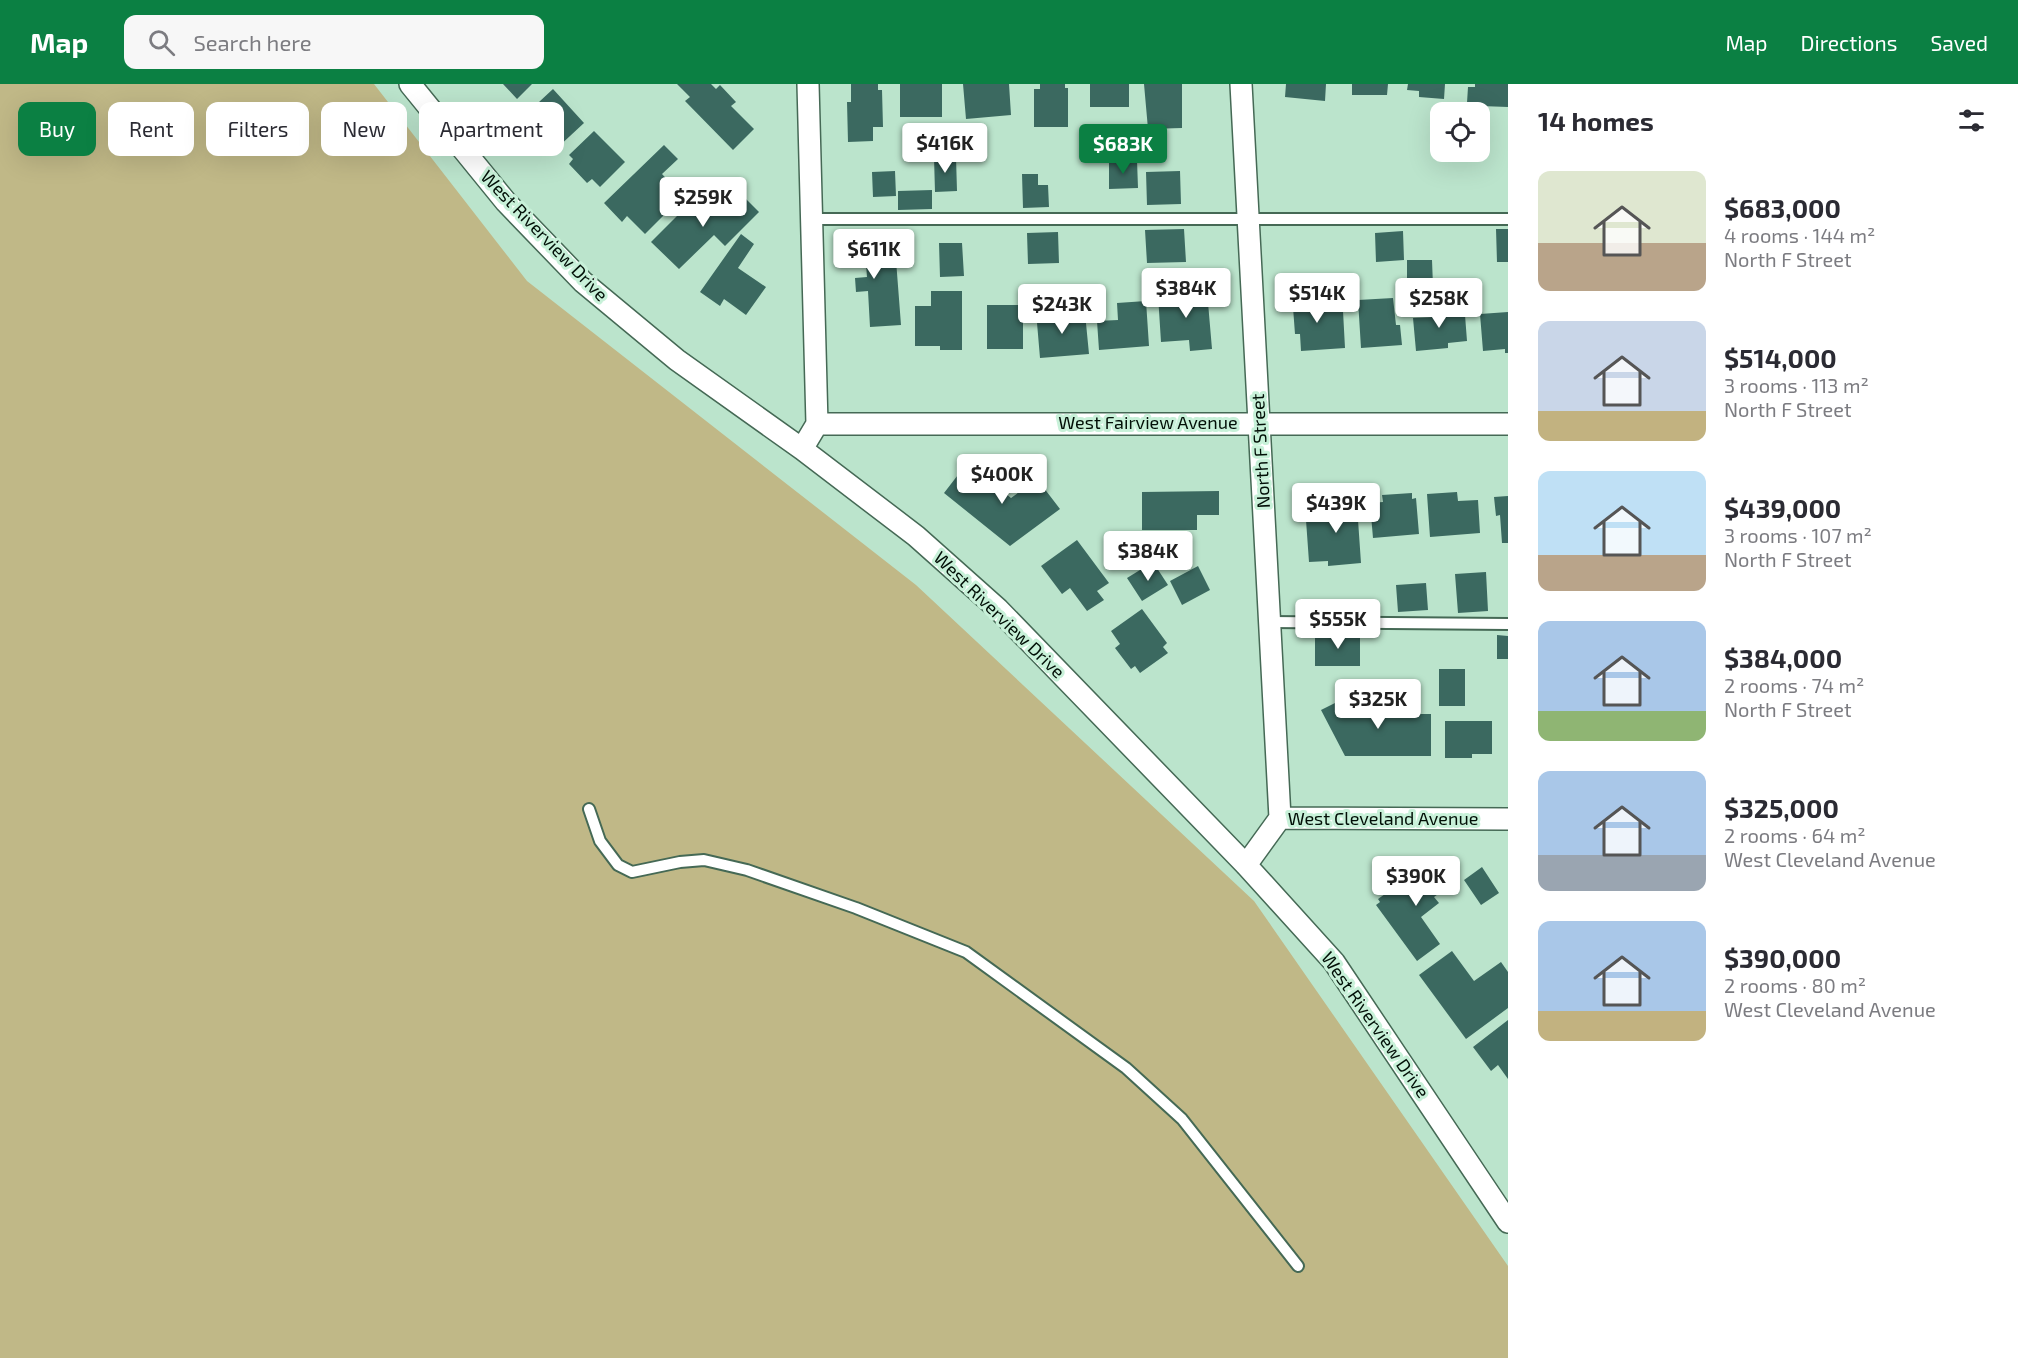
<!DOCTYPE html>
<html lang="en">
<head>
<meta charset="utf-8">
<style>
  :root { --surface:#fff; --page:#f7f7f7; --text:#2b2b33; --muted:#7c7c81; --accent:#0b8043 }
  body { margin:0; font-family:"Exo 2",sans-serif; background:var(--page); color:var(--text); height:100vh; display:flex; flex-direction:column; font-size:22px; white-space:nowrap }
  * { box-sizing:border-box; margin:0 }
  p { font-size:20px; color:var(--muted) }
  .icon { flex:none; width:33px; height:33px; fill:none; stroke:currentColor; stroke-width:2; stroke-linecap:round; stroke-linejoin:round }
  .map { position:relative; flex:1; overflow:hidden }
  .drawer { display:flex; flex-direction:column; background:var(--surface); width:510px }
  .drawer>* { flex:none }
  .hud { position:absolute; left:18px; top:18px; width:570px; height:54px; display:flex; gap:12px }
  .buttons { position:absolute; left:1430px; top:18px; display:grid; gap:12px }
  .buttons a { display:grid; place-items:center; width:60px; height:60px; border-radius:12px; background:var(--surface); box-shadow:0 6px 24px #0002; font-size:30px }
  .price { position:absolute; translate:-50% -51px; padding:0 14px; border-radius:6px; background:#fff; color:#222; font-size:20px; line-height:39px; filter:drop-shadow(0 2px 3px #0008) }
  .price::after { content:''; position:absolute; left:50%; top:36px; width:18px; height:14px; margin-left:-9px; background:inherit; clip-path:polygon(0 0,100% 0,50% 100%) }
  .price.active { background:var(--accent); color:#fff }
  ul { padding:0; list-style:none }
  li { display:flex; align-items:center; gap:18px; height:150px; padding:0 30px }
  li span { display:grid; place-items:center; flex:none; width:168px; height:120px; border-radius:12px; color:#555 }
  li>.icon { margin-inline-start:auto }
  span .icon { width:72px; height:72px; fill:#fffc; stroke-width:1 }
  li b { font-size:26px }
  h2 { display:flex; justify-content:space-between; align-items:center; height:72px; padding:0 30px; font-size:26px }
  .chip { padding:0 21px; border-radius:12px; background:var(--surface); box-shadow:0 6px 24px #0002; font-size:21px; line-height:54px }
  .chip.active { background:var(--accent); color:#fff }
  header { display:flex; align-items:center; gap:36px; box-sizing:border-box; height:84px; padding:0 30px; background:var(--accent); color:#fff }
  header strong { font-size:28px }
  nav { display:flex; gap:33px; margin-inline-start:auto; font-size:21px }
  .search { width:420px; height:54px; background:var(--page); display:flex; align-items:center; gap:15px; box-sizing:border-box; padding:0 21px; border-radius:12px; color:var(--muted); font-size:22px }
  main { display:flex; flex:1; min-height:0 }
  .map>svg:first-child { display:block }
  .green { fill:#c0b887 }
  .building { fill:#3b6960 }
  .lines { fill:none; stroke-linecap:round; stroke-linejoin:round }
  .lane-casing { stroke:#456955; stroke-width:14 }
  .street-casing { stroke:#456955; stroke-width:24 }
  .lane { stroke:#fff; stroke-width:10 }
  .street { stroke:#fff; stroke-width:21 }
  .labels { text-anchor:middle; stroke-width:6; stroke-linejoin:round; paint-order:stroke }
  .street-label { font-size:18px; fill:#020f07; stroke:#c8f1d9 }
</style>
</head>
<body>
<header>
<strong>Map</strong>
<div class="search"><svg class="icon" aria-label="search" viewBox="0 0 24 24"><circle cx="10" cy="10" r="6"/><path d="M15 15l6 6"/></svg>Search here</div>
<nav><a>Map</a><a>Directions</a><a>Saved</a></nav>
</header>
<main>
<div class="map">
<svg width="1508" height="1274" viewBox="0 0 1508 1274">
  <rect width="100%" height="100%" fill="#bbe4cc"/>
  <path class="green" d="M0,0H374L527,197L916,501L1254,817L1508,1182V1274H0Z"/>
  <path class="building" d="M503,0H532L517,15Z
    M677,0H711L716,5L720,1L736,18L731,22L754,45L733,66L685,17L690,13Z
    M851,0H878V6H882L883,43H873V57L848,58L847,18H851Z
    M900,0H942V33H900Z
    M963,0H1009L1011,31L966,35Z
    M1040,0H1065V4H1068V43H1034V5H1040Z
    M1090,0H1129V23H1090Z
    M1144,0H1182V44L1148,45Z
    M1286,0H1326L1325,17L1285,13Z
    M1352,0H1388L1387,11H1352Z
    M1408,0H1445L1444,15L1419,13V7L1407,6Z
    M1475,0H1508V23L1481,22V19H1467L1468,3H1475Z
    M553,5L584,39L556,65L525,31Z
    M594,47L625,78L600,103L592,95L587,99L569,80L573,75L569,71Z
    M664,61L678,75L662,90L676,105L667,113L674,121L645,150L627,132L622,138L604,119Z
    M934,73H956L957,107L935,108Z
    M1137,76L1138,104L1109,105V77Z
    M895,87L896,112L873,113L872,88Z
    M1180,87L1181,120L1147,121L1146,88Z
    M1022,90H1038V101H1048L1049,123L1023,124Z
    M932,106V125L898,126V107Z
    M739,108L759,128L725,162L714,151L679,185L651,158L698,111L717,130Z
    M1184,145L1186,178L1147,179L1145,146Z
    M1496,145H1508V178H1497Z
    M1403,147L1404,176L1376,178L1375,149Z
    M871,148L873,178L896,176L901,241L870,243L868,207L856,208L855,194L867,193L866,180L844,181L842,150Z
    M1058,148L1059,179L1028,180L1027,149Z
    M741,150L754,160L738,184L766,203L746,231L724,215L720,222L700,208Z
    M939,159H962L964,192L940,193Z
    M1407,176H1432L1433,202H1407Z
    M931,207H962V266H940V262H915V222H931Z
    M1207,207L1212,265L1190,267L1189,256L1161,258L1158,211Z
    M1321,208L1322,228L1343,227L1345,264L1301,267L1300,250H1295L1292,210Z
    M1393,214L1396,241H1400L1402,261L1361,264L1358,216Z
    M1146,217L1149,262L1099,266L1097,237L1118,236L1117,219Z
    M1451,220V232L1465,231L1467,257L1448,259V264L1416,267L1413,234L1434,233L1433,221Z
    M987,221H1023V265H987Z
    M1043,226L1044,232L1085,229L1089,270L1040,274L1036,227Z
    M1508,228V269H1505V265L1483,267L1480,230Z
    M961,387H978L1011,414L1037,395L1060,425L1010,462L944,409Z
    M1219,407V431H1197V446H1142V408Z
    M1356,407L1361,479L1328,482V477L1309,478L1306,436L1330,435V429L1338,428L1337,408Z
    M1457,408L1458,417L1478,416L1480,449L1430,453L1427,410Z
    M1412,409V415L1416,414L1419,450L1373,454L1370,419L1383,418L1382,411Z
    M1508,412V459H1502L1500,431L1496,432L1494,413Z
    M1077,456L1109,499L1097,507L1104,516L1087,527L1070,504L1062,510L1041,482Z
    M1153,478L1168,501L1142,517L1127,494Z
    M1198,482L1210,506L1182,521L1170,497Z
    M1486,488L1488,527L1458,529L1455,490Z
    M1426,499L1428,526L1398,528L1396,501Z
    M1142,525L1167,559L1163,563L1168,569L1140,589L1135,582L1131,585L1115,564L1120,560L1111,547Z
    M1315,551H1360V582H1315Z
    M1497,551L1508,552V575H1497Z
    M1439,585H1465V622H1439Z
    M1359,607L1372,630H1431V672H1345L1321,626Z
    M1445,637H1492V670H1472V674H1445Z
    M1442,774L1458,796L1434,813L1439,819L1421,833L1440,860L1417,877L1376,821L1380,818L1378,815L1406,795L1408,799Z
    M1482,783L1499,809L1481,821L1464,796Z
    M1452,867L1474,897L1501,878L1508,888V924L1466,955L1419,891Z
    M1508,936V995L1498,981L1491,987L1473,963Z"/>
  <g class="lines">
    <g class="lane-casing">
      <path id="lane" d="M812,135H1508
        M1270,538L1508,540
        M589,725L600,757L618,781L632,788L680,778L704,776L747,786L856,824L966,868L1126,984L1182,1035L1298,1182"/>
    </g>
    <g class="street-casing">
      <path id="street" d="M410,0L506,118L583,198L677,276L802,365L916,452L998,525L1246,781L1334,878L1508,1138
        M808,0L817,340
        M1241,0L1280,734
        M802,365L817,340H1508
        M1246,781L1280,734L1508,735"/>
    </g>
    <use href="#lane" class="lane"/>
    <use href="#street" class="street"/>
  </g>
  <g class="labels">
    <g class="street-label">
      <text transform="translate(544 152) rotate(46)" y="6">West Riverview Drive</text>
      <text x="1148" y="345">West Fairview Avenue</text>
      <text transform="translate(1261 367) rotate(-93)" y="6">North F Street</text>
      <text transform="translate(999 531) rotate(44)" y="6">West Riverview Drive</text>
      <text x="1383" y="741">West Cleveland Avenue</text>
      <text transform="translate(1375 941) rotate(55)" y="6">West Riverview Drive</text>
    </g>
  </g>
</svg>
<div class="buttons">
<a><svg class="icon" aria-label="locate" viewBox="0 0 24 24"><circle cx="12" cy="12" r="6"/><path d="M12 2v4M12 18v4M2 12h4M18 12h4"/></svg></a>
</div>
<b class="price" style="left:945px;top:90px">$416K</b>
<b class="price active" style="left:1123px;top:91px">$683K</b>
<b class="price" style="left:703px;top:144px">$259K</b>
<b class="price" style="left:874px;top:196px">$611K</b>
<b class="price" style="left:1186px;top:235px">$384K</b>
<b class="price" style="left:1317px;top:240px">$514K</b>
<b class="price" style="left:1439px;top:245px">$258K</b>
<b class="price" style="left:1062px;top:251px">$243K</b>
<b class="price" style="left:1002px;top:421px">$400K</b>
<b class="price" style="left:1336px;top:450px">$439K</b>
<b class="price" style="left:1148px;top:498px">$384K</b>
<b class="price" style="left:1338px;top:566px">$555K</b>
<b class="price" style="left:1378px;top:646px">$325K</b>
<b class="price" style="left:1416px;top:823px">$390K</b>
<div class="hud">
<a class="chip active">Buy</a>
<a class="chip">Rent</a>
<a class="chip">Filters</a>
<a class="chip">New</a>
<a class="chip">Apartment</a>
</div>
</div>
<section class="drawer">
<h2>14 homes<svg class="icon" aria-label="filters" viewBox="0 0 24 24"><path d="M4 7h16M4 17h16"/><circle cx="9" cy="7" r="2"/><circle cx="15" cy="17" r="2"/></svg></h2>
<ul>
<li><span style="background:linear-gradient(#dfe7d0 60%,#b9a48a 0)"><svg class="icon" aria-label="home" viewBox="0 0 24 24"><path d="M3 11l9-7 9 7M6 9v11h12V9"/></svg></span><div><b>$683,000</b><p>4 rooms · 144 m²</p><p>North F Street</p></div></li>
<li><span style="background:linear-gradient(#c9d6e8 75%,#c2b280 0)"><svg class="icon" aria-label="home" viewBox="0 0 24 24"><path d="M3 11l9-7 9 7M6 9v11h12V9"/></svg></span><div><b>$514,000</b><p>3 rooms · 113 m²</p><p>North F Street</p></div></li>
<li><span style="background:linear-gradient(#bfe0f5 70%,#b9a48a 0)"><svg class="icon" aria-label="home" viewBox="0 0 24 24"><path d="M3 11l9-7 9 7M6 9v11h12V9"/></svg></span><div><b>$439,000</b><p>3 rooms · 107 m²</p><p>North F Street</p></div></li>
<li><span style="background:linear-gradient(#a9c7e8 75%,#8fb573 0)"><svg class="icon" aria-label="home" viewBox="0 0 24 24"><path d="M3 11l9-7 9 7M6 9v11h12V9"/></svg></span><div><b>$384,000</b><p>2 rooms · 74 m²</p><p>North F Street</p></div></li>
<li><span style="background:linear-gradient(#a9c7e8 70%,#9aa5b1 0)"><svg class="icon" aria-label="home" viewBox="0 0 24 24"><path d="M3 11l9-7 9 7M6 9v11h12V9"/></svg></span><div><b>$325,000</b><p>2 rooms · 64 m²</p><p>West Cleveland Avenue</p></div></li>
<li><span style="background:linear-gradient(#a9c7e8 75%,#c2b280 0)"><svg class="icon" aria-label="home" viewBox="0 0 24 24"><path d="M3 11l9-7 9 7M6 9v11h12V9"/></svg></span><div><b>$390,000</b><p>2 rooms · 80 m²</p><p>West Cleveland Avenue</p></div></li>
</ul>
</section>
</main>
</body>
</html>
